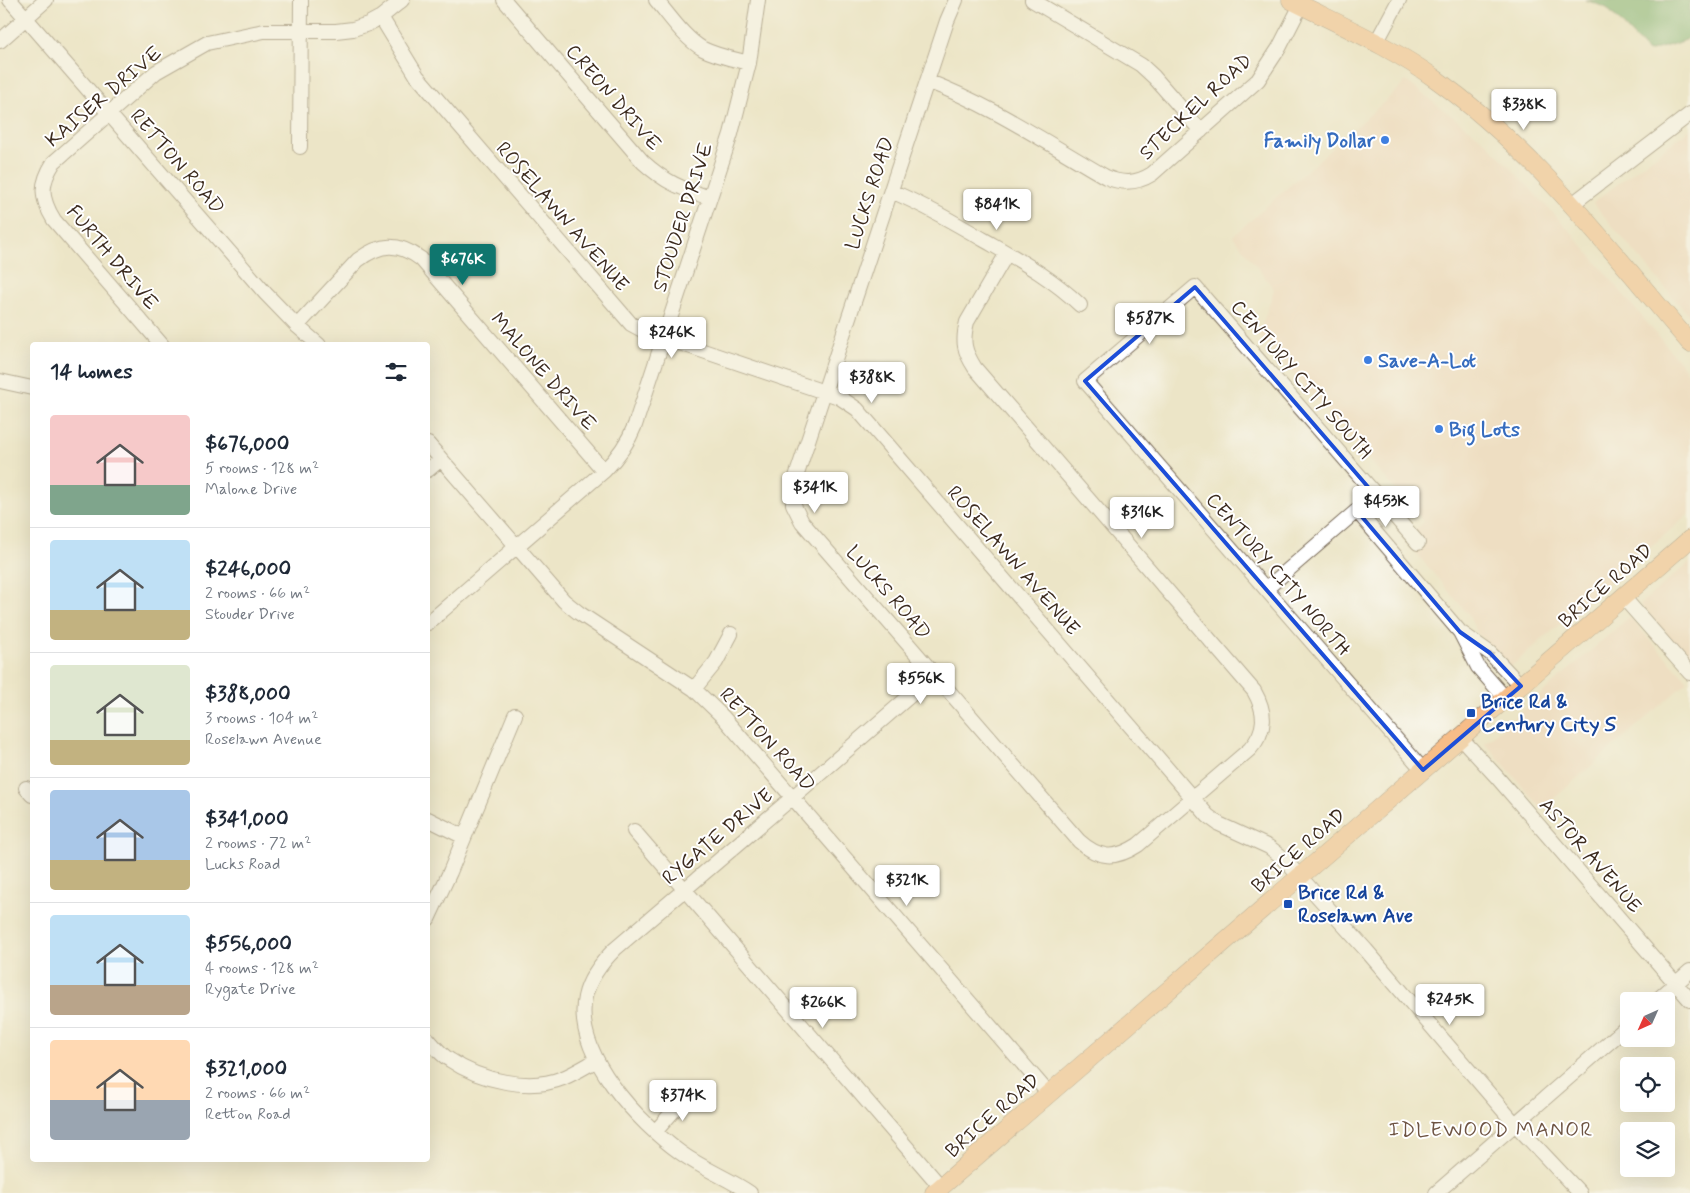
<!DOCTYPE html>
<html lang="en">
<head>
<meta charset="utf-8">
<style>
  :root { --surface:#fff; --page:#f2f2f3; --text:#1f2937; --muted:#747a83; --line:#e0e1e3; --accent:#0f766e }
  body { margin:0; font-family:Mynerve,sans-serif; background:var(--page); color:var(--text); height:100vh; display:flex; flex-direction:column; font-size:19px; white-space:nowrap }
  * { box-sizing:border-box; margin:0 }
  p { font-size:16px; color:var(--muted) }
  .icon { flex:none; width:28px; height:28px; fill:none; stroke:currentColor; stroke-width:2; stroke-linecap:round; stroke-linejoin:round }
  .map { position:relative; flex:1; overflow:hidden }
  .sheet { position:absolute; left:30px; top:342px; width:400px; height:820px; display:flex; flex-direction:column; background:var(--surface); border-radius:5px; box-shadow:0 5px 20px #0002 }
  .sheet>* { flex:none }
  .needle { width:32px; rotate:225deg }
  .controls { position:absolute; left:1620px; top:992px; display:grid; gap:10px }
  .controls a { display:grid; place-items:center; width:55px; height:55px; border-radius:5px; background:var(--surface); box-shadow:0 5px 20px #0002; font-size:25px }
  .price { position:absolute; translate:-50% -42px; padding:0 11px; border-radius:5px; background:#fff; color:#222; font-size:16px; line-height:32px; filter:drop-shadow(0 1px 2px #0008) }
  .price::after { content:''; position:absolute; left:50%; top:30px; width:15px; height:11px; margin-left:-8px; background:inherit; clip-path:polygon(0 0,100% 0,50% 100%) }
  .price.active { background:var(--accent); color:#fff }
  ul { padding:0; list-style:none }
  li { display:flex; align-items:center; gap:15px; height:125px; padding:0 20px }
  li+li { border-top:1px solid var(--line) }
  li span { display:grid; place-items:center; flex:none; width:140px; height:100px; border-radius:5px; color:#555 }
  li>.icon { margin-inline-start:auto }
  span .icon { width:60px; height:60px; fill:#fffc; stroke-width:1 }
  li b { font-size:21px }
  h2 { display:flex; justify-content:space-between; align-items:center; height:60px; padding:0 20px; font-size:21px }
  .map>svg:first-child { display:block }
  .built { fill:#f0d5bc }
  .forest { fill:#74af6e; stroke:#586c46 }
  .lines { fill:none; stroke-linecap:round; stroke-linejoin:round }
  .minor-casing { stroke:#796b59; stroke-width:16 }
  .major-casing { stroke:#796b59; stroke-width:19 }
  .minor { stroke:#fff; stroke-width:14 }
  .major { stroke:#f7bd88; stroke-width:18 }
  .oneway { fill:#a79f9a }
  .marked { fill:none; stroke:#1d4ed8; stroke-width:4; stroke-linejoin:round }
  .shop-dot { fill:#3f7fe0; stroke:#fff; stroke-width:2 }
  .transit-dot { fill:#1a4fb4; stroke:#fff; stroke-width:2 }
  .labels { text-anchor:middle; stroke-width:4; stroke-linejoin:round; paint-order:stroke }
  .street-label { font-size:20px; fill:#3b2a1e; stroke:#fff }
  .shop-label { font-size:20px; font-weight:bold; fill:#366cbe; stroke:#fff; text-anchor:start }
  .transit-label { font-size:20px; font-weight:bold; fill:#164399; stroke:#fff; text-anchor:start }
  .neighbourhood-label { font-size:21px; letter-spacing:1px; fill:#6e5443; stroke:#fff }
</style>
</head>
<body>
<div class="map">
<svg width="1690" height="1193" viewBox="0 0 1690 1193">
  <rect width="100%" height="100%" fill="#fff"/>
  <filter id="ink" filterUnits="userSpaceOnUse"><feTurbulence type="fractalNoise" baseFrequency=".02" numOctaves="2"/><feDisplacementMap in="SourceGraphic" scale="10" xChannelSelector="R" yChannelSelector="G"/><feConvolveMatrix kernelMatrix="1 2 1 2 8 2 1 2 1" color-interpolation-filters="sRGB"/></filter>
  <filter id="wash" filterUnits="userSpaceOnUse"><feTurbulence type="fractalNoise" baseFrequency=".0096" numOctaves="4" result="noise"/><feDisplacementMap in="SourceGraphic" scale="20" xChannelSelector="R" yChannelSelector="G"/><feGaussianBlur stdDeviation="1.12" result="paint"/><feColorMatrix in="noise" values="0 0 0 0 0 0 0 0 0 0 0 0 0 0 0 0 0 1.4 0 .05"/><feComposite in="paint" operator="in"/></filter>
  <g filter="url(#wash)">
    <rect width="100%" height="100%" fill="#ece5c7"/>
    <path class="built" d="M1406,81L1486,142L1570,231L1690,374V513L1509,668L1478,634L1468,614L1405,540L1424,522L1259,335L1274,289L1233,236L1400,88Z
      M1690,129V317L1593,203Z
      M1690,562V662L1640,604Z
      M1629,617L1688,681L1542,809L1485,743Z"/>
    <path class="forest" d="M1586,0H1690V36L1686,40L1648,52L1607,8Z"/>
  </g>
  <g filter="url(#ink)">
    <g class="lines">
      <g class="minor-casing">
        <path id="minor" d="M10,0L266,294L297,326L319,345
          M504,0L643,162C666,183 681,188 710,198
          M656,0C670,16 684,38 703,49C717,56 733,59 749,63
          M956,0L947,21L794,483L793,504L802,522L1079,841C1099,859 1115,860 1138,845L1250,749C1267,730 1266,712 1254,691L975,368C964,351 962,342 967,322L1007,253
          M1032,0L1141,65L1154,77L1201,131
          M381,17L417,76L631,324L644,331L839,397L857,409L1208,816L1219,824L1269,847L1282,857L1366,950L1515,1124L1580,1193
          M0,41L46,0
          M1376,43L1399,0
          M927,81C991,105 1047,143 1106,177C1122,184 1136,184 1152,174L1258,80L1279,48L1301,5
          M300,147L301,0
          M891,191C924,205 955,223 986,241C1019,260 1052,278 1080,305
          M1571,205L1690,114
          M297,326L358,260C381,243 398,242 421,259L604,471
          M162,345L54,220C40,197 40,184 54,162L156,72L207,43L264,31H336L353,29L368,24L381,17L402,0
          M0,381L32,388
          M428,444L564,601L579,613L694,689L723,717L1049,1094
          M428,470L441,459
          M1357,511L1460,632L1478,667L1506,699
          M1418,543L1195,287L1085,381L1423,770
          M1266,589L1375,495
          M1623,597L1690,673
          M428,623L604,471C618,457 628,443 635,425L731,134L749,63L758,0
          M1463,634L1490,653L1521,686
          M694,689L716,662L731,634
          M1461,738L1496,776L1690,1000
          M26,788L32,795
          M428,819L464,837
          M634,831L941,1187
          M428,919L450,872L515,715
          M1656,1001L1690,971
          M428,1039C434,1046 441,1055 450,1060C479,1080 529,1092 563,1078C575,1073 586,1066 597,1060
          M655,1132L689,1093
          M750,1193C728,1178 703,1169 681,1153C639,1123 573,1055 585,997C589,978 601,963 615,949L793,797L934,675
          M1436,1193L1629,1025"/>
      </g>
      <g class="major-casing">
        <path id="major" d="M1291,0C1340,25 1392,47 1437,80C1536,151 1611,251 1690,343
          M934,1193L1690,539"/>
      </g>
      <use href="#minor" class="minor"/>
      <use href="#major" class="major"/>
    </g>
    <defs><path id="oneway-solid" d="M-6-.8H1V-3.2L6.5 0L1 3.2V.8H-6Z" transform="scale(1.25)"/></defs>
    <use class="oneway" href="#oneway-solid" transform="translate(1493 657) rotate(-136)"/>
  </g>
  <path d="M0 0H1690V1193H0ZM1195,287L1375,495L1357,511L1460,632L1490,653L1521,686L1423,770L1085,381Z" fill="#ece5c7" fill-opacity=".55" fill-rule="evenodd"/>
  <path class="marked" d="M1195,287L1375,495L1357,511L1460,632L1490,653L1521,686L1423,770L1085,381Z"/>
  <g class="shop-dot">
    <circle cx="1385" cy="140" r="5"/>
    <circle cx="1368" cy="360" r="5"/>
    <circle cx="1439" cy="429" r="5"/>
  </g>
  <g class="transit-dot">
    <rect x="1466" y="708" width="10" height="10" rx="2.5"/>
    <rect x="1283" y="899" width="10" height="10" rx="2.5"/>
  </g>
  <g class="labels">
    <g class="street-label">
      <text transform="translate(103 96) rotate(-40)" y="7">KAISER DRIVE</text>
      <text transform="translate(614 97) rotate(49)" y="7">CREON DRIVE</text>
      <text transform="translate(1195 106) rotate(-43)" y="7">STECKEL ROAD</text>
      <text transform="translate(178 161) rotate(49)" y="7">RETTON ROAD</text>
      <text transform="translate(869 193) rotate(-72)" y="7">LUCKS ROAD</text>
      <text transform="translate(563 216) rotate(49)" y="7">ROSELAWN AVENUE</text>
      <text transform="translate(682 217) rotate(-72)" y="7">STOUDER DRIVE</text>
      <text transform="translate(113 257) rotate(50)" y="7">FURTH DRIVE</text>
      <text transform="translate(544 371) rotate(49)" y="7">MALONE DRIVE</text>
      <text transform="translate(1302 379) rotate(49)" y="7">CENTURY CITY SOUTH</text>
      <text transform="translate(1014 560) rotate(49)" y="7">ROSELAWN AVENUE</text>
      <text transform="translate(1279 574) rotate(49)" y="7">CENTURY CITY NORTH</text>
      <text transform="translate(1605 585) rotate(-41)" y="7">BRICE ROAD</text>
      <text transform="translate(889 592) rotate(49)" y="7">LUCKS ROAD</text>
      <text transform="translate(768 739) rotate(48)" y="7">RETTON ROAD</text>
      <text transform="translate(717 836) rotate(-40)" y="7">RYGATE DRIVE</text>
      <text transform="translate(1298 850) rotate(-41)" y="7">BRICE ROAD</text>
      <text transform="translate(1591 855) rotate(49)" y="7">ASTOR AVENUE</text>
      <text transform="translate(992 1115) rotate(-41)" y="7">BRICE ROAD</text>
    </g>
    <g class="shop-label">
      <text x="1375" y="147" text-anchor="end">Family Dollar</text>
      <text x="1378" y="367">Save-A-Lot</text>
      <text x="1449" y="436">Big Lots</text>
    </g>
    <g class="transit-label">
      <text x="1481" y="708">Brice Rd &amp;<tspan x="1481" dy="23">Century City S</tspan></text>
      <text x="1298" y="899">Brice Rd &amp;<tspan x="1298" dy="23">Roselawn Ave</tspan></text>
    </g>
    <g class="neighbourhood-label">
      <text x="1491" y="1136">IDLEWOOD MANOR</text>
    </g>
  </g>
</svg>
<div class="controls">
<a><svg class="needle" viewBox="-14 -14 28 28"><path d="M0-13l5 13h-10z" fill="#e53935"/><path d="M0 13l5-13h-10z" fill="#747a83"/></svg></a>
<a><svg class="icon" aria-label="locate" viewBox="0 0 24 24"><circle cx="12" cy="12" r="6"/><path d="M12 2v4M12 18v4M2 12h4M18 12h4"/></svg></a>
<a><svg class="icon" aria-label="layers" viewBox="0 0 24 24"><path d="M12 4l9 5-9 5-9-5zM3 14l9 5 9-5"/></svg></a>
</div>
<b class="price" style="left:1524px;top:131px">$338K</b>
<b class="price" style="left:997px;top:231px">$841K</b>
<b class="price active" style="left:463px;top:286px">$676K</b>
<b class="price" style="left:1150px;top:345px">$587K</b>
<b class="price" style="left:672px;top:359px">$246K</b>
<b class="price" style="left:872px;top:404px">$388K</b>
<b class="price" style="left:815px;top:514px">$341K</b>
<b class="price" style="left:1386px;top:528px">$453K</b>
<b class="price" style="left:1142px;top:539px">$316K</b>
<b class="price" style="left:921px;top:705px">$556K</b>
<b class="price" style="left:907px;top:907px">$321K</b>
<b class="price" style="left:1450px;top:1026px">$245K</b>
<b class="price" style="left:823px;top:1029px">$266K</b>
<b class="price" style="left:683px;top:1122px">$374K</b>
<section class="sheet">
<h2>14 homes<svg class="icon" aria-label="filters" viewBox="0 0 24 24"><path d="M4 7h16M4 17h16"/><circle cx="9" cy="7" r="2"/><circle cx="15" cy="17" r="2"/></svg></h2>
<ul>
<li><span style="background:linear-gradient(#f6c9c9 70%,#7fa58c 0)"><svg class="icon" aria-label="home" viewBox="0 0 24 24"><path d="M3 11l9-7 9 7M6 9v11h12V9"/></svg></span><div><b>$676,000</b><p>5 rooms · 128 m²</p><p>Malone Drive</p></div></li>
<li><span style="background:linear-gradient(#bfe0f5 70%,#c2b280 0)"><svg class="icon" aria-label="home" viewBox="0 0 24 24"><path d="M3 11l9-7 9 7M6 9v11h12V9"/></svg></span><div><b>$246,000</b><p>2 rooms · 66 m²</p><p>Stouder Drive</p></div></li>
<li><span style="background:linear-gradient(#dfe7d0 75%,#c2b280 0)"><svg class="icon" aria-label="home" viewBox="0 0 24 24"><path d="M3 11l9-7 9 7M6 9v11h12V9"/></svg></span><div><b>$388,000</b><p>3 rooms · 104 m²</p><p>Roselawn Avenue</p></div></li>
<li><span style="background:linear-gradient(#a9c7e8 70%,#c2b280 0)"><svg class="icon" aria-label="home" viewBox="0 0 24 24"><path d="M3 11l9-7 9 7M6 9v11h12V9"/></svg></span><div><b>$341,000</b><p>2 rooms · 72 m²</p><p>Lucks Road</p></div></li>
<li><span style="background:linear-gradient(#bfe0f5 70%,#b9a48a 0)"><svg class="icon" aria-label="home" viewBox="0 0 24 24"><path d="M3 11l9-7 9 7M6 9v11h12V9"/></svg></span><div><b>$556,000</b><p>4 rooms · 128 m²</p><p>Rygate Drive</p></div></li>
<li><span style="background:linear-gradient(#ffd9b3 60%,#9aa5b1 0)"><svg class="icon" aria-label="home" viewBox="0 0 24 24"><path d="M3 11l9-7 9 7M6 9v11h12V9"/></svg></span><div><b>$321,000</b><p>2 rooms · 66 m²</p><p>Retton Road</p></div></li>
</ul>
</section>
</div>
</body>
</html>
